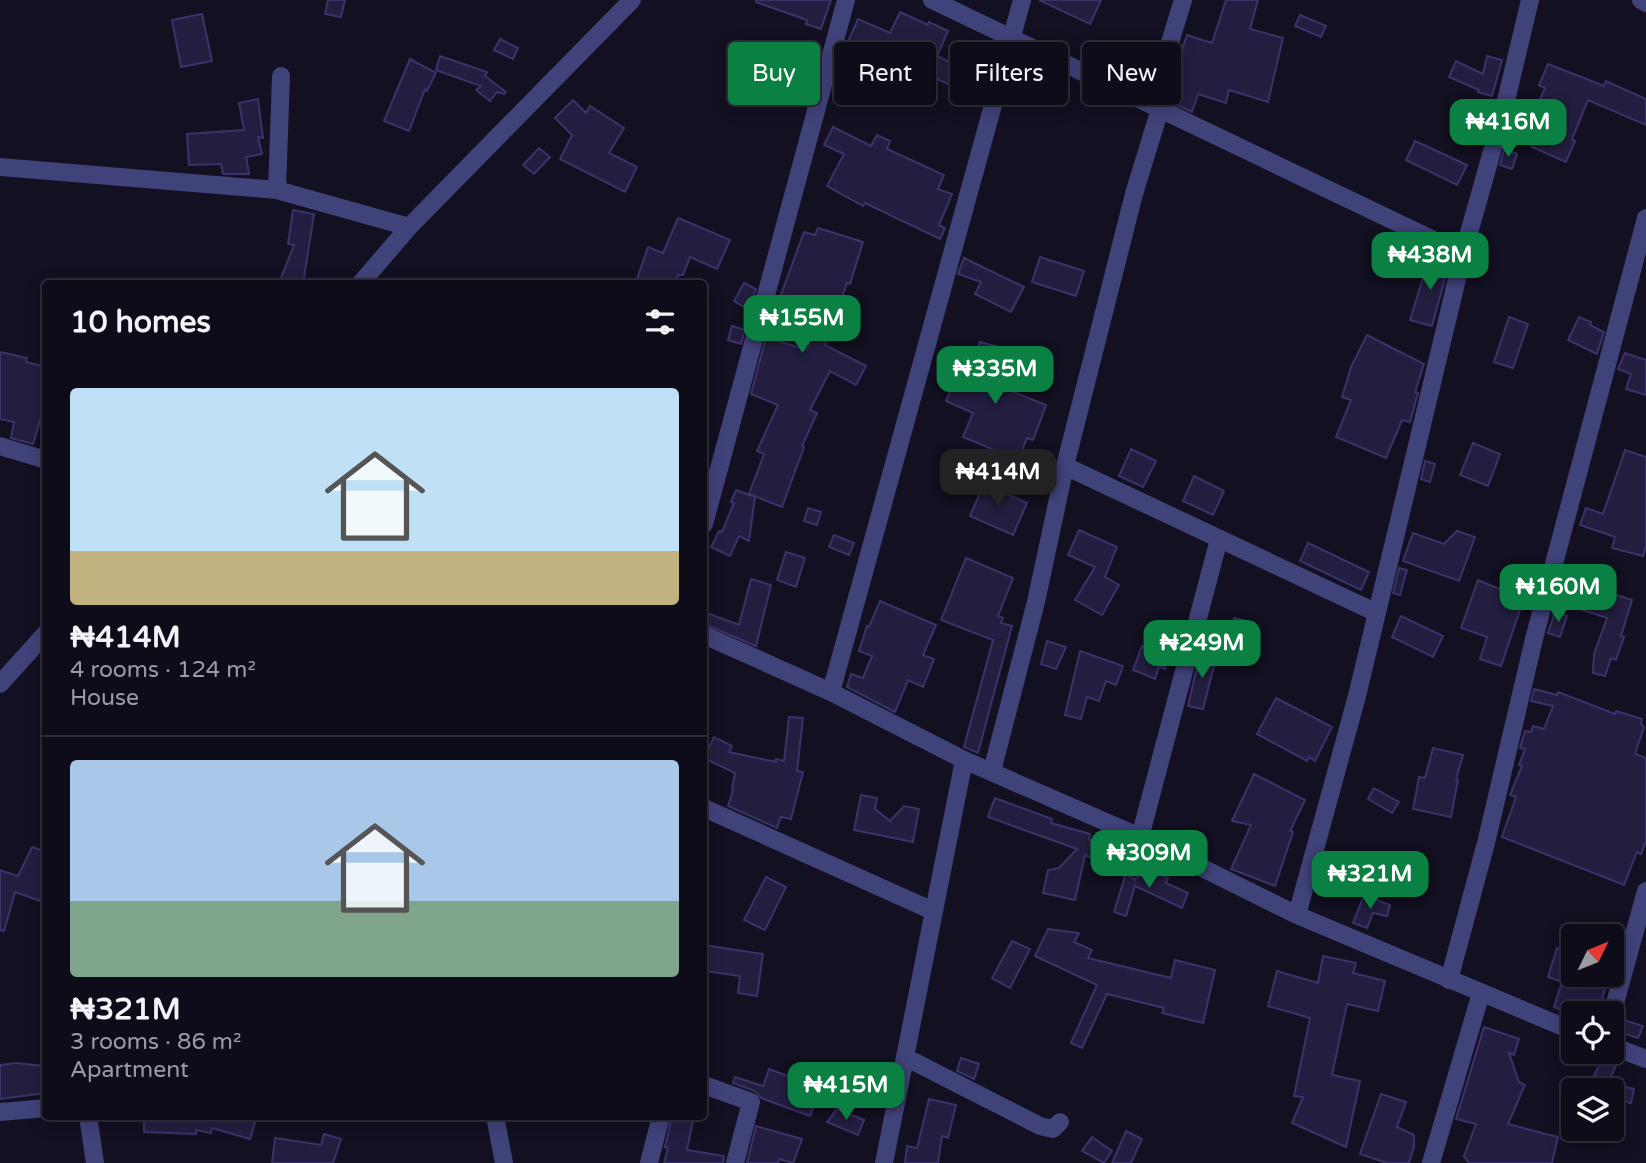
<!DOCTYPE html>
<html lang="en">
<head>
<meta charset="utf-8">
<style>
  :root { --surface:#0e0c19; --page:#1c1a26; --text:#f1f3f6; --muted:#9b9ba2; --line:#2e2c38; --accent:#0b8043 }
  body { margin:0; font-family:"Varela Round",sans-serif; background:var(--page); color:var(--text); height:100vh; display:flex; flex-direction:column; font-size:26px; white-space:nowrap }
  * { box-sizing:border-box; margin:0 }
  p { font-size:23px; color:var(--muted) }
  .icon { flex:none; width:38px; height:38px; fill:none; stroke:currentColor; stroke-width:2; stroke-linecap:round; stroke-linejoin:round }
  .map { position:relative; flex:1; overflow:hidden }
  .sheet { position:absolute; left:42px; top:280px; width:665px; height:840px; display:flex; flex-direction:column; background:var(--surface); border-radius:7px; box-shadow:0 4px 18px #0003,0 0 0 2px var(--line) }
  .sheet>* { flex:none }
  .banner { position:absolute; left:728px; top:42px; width:665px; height:63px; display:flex; gap:14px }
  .needle { width:46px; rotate:47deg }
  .fabs { position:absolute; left:1561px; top:924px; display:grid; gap:14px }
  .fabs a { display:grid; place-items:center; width:63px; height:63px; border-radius:7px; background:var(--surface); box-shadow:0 4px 18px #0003,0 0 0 2px var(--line); font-size:35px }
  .price { position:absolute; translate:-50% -60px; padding:0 16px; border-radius:14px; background:var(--accent); color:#fff; font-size:23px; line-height:46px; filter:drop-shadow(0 2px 4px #0008) }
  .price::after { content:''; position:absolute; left:50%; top:42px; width:21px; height:16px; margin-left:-10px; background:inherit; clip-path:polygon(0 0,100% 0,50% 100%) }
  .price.active { background:#222; color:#fff }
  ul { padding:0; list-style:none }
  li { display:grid; align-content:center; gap:14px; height:371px; padding:0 28px }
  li+li { border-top:2px solid var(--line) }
  li span { display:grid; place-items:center; height:217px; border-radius:7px; color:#555 }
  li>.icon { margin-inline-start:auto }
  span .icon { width:126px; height:126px; fill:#fffc; stroke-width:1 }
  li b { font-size:30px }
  h2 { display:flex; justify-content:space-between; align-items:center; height:84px; padding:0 28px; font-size:30px }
  .chip { padding:0 24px; border-radius:7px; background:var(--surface); box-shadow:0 4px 18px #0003,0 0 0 2px var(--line); font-size:24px; line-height:63px }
  .chip.active { background:var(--accent); color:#fff }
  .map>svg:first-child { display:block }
  .building { fill:#231e40; stroke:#3a3369; stroke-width:2 }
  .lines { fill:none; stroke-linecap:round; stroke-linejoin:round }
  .minor { stroke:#40427a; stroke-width:18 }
</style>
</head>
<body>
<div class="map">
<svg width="1646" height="1163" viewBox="0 0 1646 1163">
  <rect width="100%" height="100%" fill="#121021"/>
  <path class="building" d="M328,0H345L341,17L325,14Z
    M756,0H831L821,29L806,24L807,20L756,2Z
    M1039,0H1101L1090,24Z
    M1226,0H1258L1250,29L1283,38L1268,102L1229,90L1226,103L1198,94L1192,112L1165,99L1187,35L1212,43Z
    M900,12L928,25L929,22L948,31L937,56L959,67L971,42L995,54L975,98L928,74V76L905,65L903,71L847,44L858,19L890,33Z
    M202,14L212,61L181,67L172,20Z
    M1300,15L1326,26L1321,37L1295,26Z
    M500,39L518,48L513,59L494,50Z
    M1098,53L1136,71L1131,83L1093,64Z
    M440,56L487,72L485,76L506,92L504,94L497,92L490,101L476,90L481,86L436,70Z
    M1487,56L1502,60L1492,96L1478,92L1479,90L1449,77L1456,61L1483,74Z
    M410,59L436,73L427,91L425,89L409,131L384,121Z
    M1548,64L1604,86L1606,81L1646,99V125L1588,100L1572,139L1575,141L1566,162L1532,147L1544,120L1533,115L1545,88L1539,85Z
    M258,99L263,138L258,137L262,154L246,157L249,174H223L221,164L189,165L187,134L244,130L239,103Z
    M573,100L586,113L590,106L624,128L609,153L637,167L625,192L560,159L572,135L555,118Z
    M833,127L871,146L877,135L890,141L887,149L944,175L938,189L952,194L939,225L945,228L940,239L865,203L863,206L827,186L844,154L824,145Z
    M1415,141L1467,165L1457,185L1406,160Z
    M539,148L550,157L534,174L523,165Z
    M1504,149L1517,154L1512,169L1500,165Z
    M293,210L314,214L303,284H288L281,278L294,245L288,244Z
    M678,218L730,240L717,269L690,257L683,275H678L675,284L658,280L656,284H651L637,279L648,247L663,253Z
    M818,228L863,242L850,284L847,283L825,345L866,366L856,385L830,371L810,410L817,413L802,446L804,447L782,507L749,494L764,454L757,451L778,405L751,394L766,337L807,350L810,344L771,322L804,232L815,235Z
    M1040,257L1084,271L1076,296L1032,282Z
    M964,258L1024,287L1011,312L975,294L981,282L958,274Z
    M1429,258L1449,264L1432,326L1410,320Z
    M744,283L756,289L748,309L734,301Z
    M1509,317L1528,324L1513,368L1494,362Z
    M1579,317L1591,322L1590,325L1604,332L1597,354L1568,340Z
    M732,326L745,330L741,344L728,340Z
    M1367,335L1424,364L1415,392L1418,393L1410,422L1402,420L1386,458L1336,437L1351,400L1342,397L1351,367Z
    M980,342L1006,349L996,385L1046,405L1033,440L1027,438L1018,460L963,437L973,413L946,401L957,376L969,381Z
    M0,352L27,358L26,362L46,367V401L33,444L11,438L14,422L0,419Z
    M1625,353L1646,360V395L1626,389L1631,374L1618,369Z
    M1473,443L1500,454L1488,486L1460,475Z
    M1131,449L1156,461L1143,487L1119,476Z
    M1625,450L1646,457V546L1643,556L1612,548L1615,537L1580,525L1586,508L1603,514Z
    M1425,461L1435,464L1430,482L1421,479Z
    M1194,476L1224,491L1213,515L1183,501Z
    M984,484L1027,503L1013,535L970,516Z
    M736,490L755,497L749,541L739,536L730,556L711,547L719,531L722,532L734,503L731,502Z
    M808,508L821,512L817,525L804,521Z
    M1079,530L1117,547L1105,577L1119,585L1102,615L1075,600L1095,567L1068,555Z
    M1457,531L1475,537L1459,581L1403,561L1413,533L1444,544Z
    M834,535L854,543L849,555L829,547Z
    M1308,543L1369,572L1361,590L1300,561Z
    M786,552L805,558L796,587L777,580Z
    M966,558L1013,578L998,616L1003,618L1001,623L1012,626L978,753L964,747L993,640L941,620Z
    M1399,568L1407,570L1400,595L1393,593Z
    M751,579L771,585L756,646L704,624L707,613L739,625Z
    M1478,580L1502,590L1501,593L1523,601L1501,666L1480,659L1487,637L1461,628Z
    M1575,582L1632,600L1621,636L1624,637L1616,660L1611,658L1605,676L1593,673L1594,654L1607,618L1567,605Z
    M880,601L936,625L923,655L934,659L923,687L908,680L895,712L847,687L851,674L863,678L872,656L859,651L867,626L869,627Z
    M1555,612L1567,616L1560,637L1548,633Z
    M1401,616L1443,636L1433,657L1392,637Z
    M1234,618L1255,623L1250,645L1229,640Z
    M1047,641L1066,647L1056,669L1041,664Z
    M1142,646L1169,656L1165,669L1159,667L1155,679L1133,670Z
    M1201,649L1214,655V666L1203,709L1188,706Z
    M1080,651L1123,666L1116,685L1106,681L1099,701L1087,697L1081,719L1065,715Z
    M1534,689L1557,695L1558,692L1615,714L1616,711L1642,719L1641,724L1644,727L1635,754L1646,758V841L1641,854L1637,852L1624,885L1502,837L1516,797L1510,795L1522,766L1519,765L1525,749L1520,748L1525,731L1531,732L1533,726L1544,729L1553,706L1531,701Z
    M1276,698L1332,727L1315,761L1309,757L1307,761L1257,734Z
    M789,717L803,718L797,771L803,772L791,819L781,817L777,828L728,806L733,790L732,789L735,773L704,758L714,737L732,746L729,752L776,762V759L784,761Z
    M1433,748L1463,755L1456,780H1458L1451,817L1413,809L1419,777L1425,778Z
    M1254,774L1305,800L1290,831L1293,832L1275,886L1231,869L1251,825L1232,821Z
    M1374,788L1399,802L1392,813L1368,799Z
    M861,795L877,798L875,809L890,821L904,806L919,809L913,842L854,830Z
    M995,798L1052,819L1051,823L1090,834L1089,840L1120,853L1114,867L1085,855L1075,900L1043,893L1048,870L1059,868L1077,849L988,817Z
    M32,847L46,852V903L15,892L4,931L0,930V870L18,876Z
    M1142,866L1168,878L1166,883L1188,893L1182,908L1135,886L1126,916L1114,912L1126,873L1135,880Z
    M766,877L786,887L765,930L744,920Z
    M1364,895L1390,905L1387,916L1373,913L1367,928L1353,923Z
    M1048,929L1079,933L1074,942L1092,950L1088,958L1171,978L1175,960L1215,970L1203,1023L1162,1013L1164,1008L1107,994L1082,1048L1071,1043L1097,985L1035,956Z
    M1012,941L1030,949L1010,988L992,978Z
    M704,945L763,954L757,996L738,993L740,976L704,971Z
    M1557,948L1573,954V975H1609L1598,1013H1570L1554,1007L1562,982L1548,977Z
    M1323,956L1356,963L1353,973L1385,981L1378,1011L1347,1004L1332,1075L1360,1081L1346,1147L1292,1123L1303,1097L1294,1096L1310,1018L1268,1006L1277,971L1318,983Z
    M1624,1020L1643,1026L1638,1038L1619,1032Z
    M1484,1027L1519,1039L1514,1055L1509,1053L1519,1082L1525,1085L1508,1124L1558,1137L1552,1163H1469L1464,1156L1476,1124L1456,1119Z
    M961,1058L979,1064L974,1079L957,1071Z
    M1602,1060L1616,1066L1608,1082L1594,1075Z
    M16,1063L44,1066L46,1093L0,1099V1065Z
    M769,1069L821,1088L810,1116L761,1098L755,1091L733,1083L735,1077L763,1086Z
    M1622,1086L1634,1089L1631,1103L1619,1100Z
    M1381,1094L1406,1102L1397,1127L1414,1135V1147L1409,1163H1387L1360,1154Z
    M929,1099L956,1105L948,1138L942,1136L938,1163H905L907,1146L917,1148Z
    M837,1109L864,1120L858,1135L827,1122Z
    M144,1116H257L250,1139L212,1128L211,1133L196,1130V1134L144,1132Z
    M672,1116H694L687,1150L724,1156L723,1163H664L668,1148L665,1147Z
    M756,1126L802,1139L793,1163L779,1159L778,1163H747Z
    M1126,1131L1142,1139L1131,1163H1112Z
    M324,1134L341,1139L333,1163H272L275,1138L321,1145Z
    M1092,1137L1112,1151L1104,1163L1082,1151Z"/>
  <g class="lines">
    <path class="minor" d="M932,0L1463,254
      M1641,0L1646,3
      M281,76L277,190L409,227
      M1151,104L1183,0
      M0,167L277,190
      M360,284L409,227L632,0
      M0,446L46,460
      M1065,466L1377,613
      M704,524L846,0
      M704,635L831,692L964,760L1140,837L1297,915L1573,1031
      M0,684L46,633
      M831,692L1022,0
      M992,771L1036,602L1065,466L1134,194L1160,109
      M704,808L933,911
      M1140,837L1219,539
      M1297,915L1357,696L1463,254L1504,109L1530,0
      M1449,980L1486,843L1534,639L1646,218
      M1612,1014L1646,891
      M1612,1046L1646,1059
      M905,1057L1040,1126L1053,1129L1060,1122
      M704,1085L751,1102L735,1163
      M0,1112L46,1108
      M88,1116L95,1163
      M495,1116L504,1163
      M649,1163L661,1116
      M884,1163L964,760
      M1431,1163L1481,993"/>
  </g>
</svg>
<div class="fabs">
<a><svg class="needle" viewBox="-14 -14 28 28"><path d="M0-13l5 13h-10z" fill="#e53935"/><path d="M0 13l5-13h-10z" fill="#9b9ba2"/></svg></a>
<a><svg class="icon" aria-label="locate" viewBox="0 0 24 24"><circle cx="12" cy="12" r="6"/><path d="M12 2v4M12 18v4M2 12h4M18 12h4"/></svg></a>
<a><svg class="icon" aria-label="layers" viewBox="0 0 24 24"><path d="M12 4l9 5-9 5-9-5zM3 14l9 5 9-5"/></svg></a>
</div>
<b class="price" style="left:1508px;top:159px">₦416M</b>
<b class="price" style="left:1430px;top:292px">₦438M</b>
<b class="price" style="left:802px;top:355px">₦155M</b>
<b class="price" style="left:995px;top:406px">₦335M</b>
<b class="price active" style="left:998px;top:509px">₦414M</b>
<b class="price" style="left:1558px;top:624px">₦160M</b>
<b class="price" style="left:1202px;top:680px">₦249M</b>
<b class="price" style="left:1149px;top:890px">₦309M</b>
<b class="price" style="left:1370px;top:911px">₦321M</b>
<b class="price" style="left:846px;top:1122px">₦415M</b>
<div class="banner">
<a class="chip active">Buy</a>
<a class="chip">Rent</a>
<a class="chip">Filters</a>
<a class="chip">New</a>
</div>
<section class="sheet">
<h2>10 homes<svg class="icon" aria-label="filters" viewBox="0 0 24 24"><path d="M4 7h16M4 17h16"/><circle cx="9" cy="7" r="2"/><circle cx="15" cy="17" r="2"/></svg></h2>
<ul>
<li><span style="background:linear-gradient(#bfe0f5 75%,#c2b280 0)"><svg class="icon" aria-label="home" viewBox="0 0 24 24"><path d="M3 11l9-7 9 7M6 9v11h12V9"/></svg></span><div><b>₦414M</b><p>4 rooms · 124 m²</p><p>House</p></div></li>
<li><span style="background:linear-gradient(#a9c7e8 65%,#7fa58c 0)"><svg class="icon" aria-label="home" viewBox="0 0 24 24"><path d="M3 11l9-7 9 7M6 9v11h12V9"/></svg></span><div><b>₦321M</b><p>3 rooms · 86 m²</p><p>Apartment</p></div></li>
</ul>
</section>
</div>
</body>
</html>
